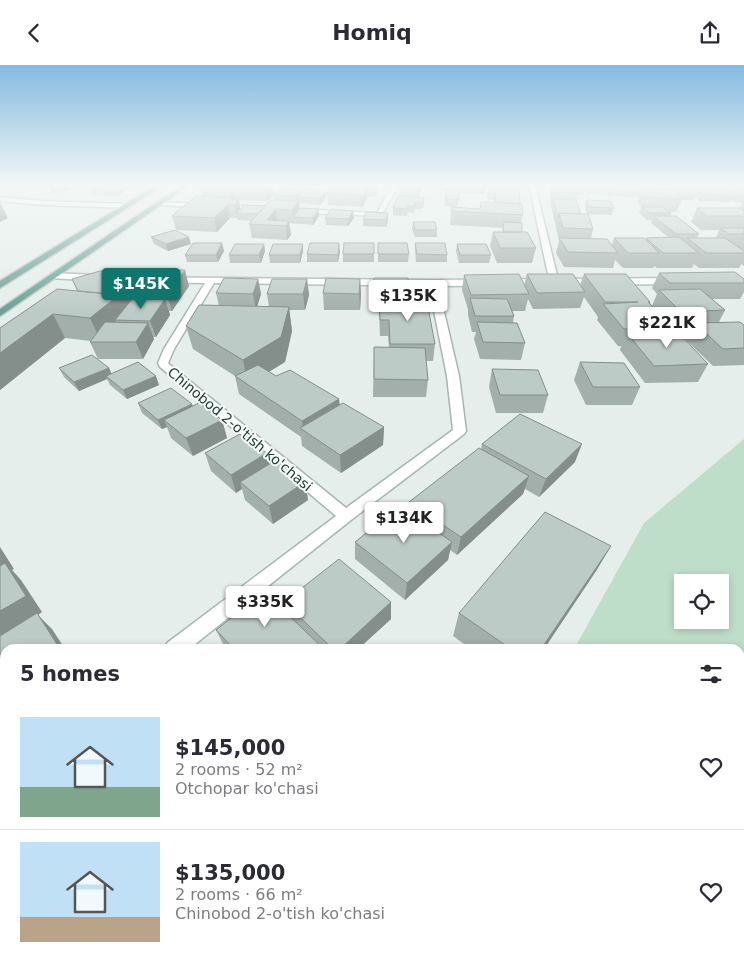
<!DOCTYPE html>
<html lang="en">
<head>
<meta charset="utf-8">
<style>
  :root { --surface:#fff; --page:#f7f7f7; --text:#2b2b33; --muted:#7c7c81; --line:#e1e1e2; --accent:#0f766e }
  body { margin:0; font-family:"DejaVu Sans",sans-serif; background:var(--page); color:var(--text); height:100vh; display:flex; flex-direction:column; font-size:19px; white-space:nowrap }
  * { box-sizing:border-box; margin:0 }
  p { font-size:16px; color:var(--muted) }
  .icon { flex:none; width:28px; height:28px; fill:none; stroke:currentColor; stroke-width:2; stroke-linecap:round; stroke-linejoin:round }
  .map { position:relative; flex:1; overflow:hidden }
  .side { position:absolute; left:0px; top:579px; width:745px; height:321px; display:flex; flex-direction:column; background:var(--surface); border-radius:15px 15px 0 0; box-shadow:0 2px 8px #0003 }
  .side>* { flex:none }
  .buttons { position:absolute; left:674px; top:509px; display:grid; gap:10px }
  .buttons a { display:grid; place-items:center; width:55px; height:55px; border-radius:0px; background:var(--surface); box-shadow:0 2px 8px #0003; font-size:25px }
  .price { position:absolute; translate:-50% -42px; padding:0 11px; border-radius:5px; background:#fff; color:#222; font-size:16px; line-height:32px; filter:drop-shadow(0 1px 2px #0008) }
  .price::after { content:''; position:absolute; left:50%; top:30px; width:15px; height:11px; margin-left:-8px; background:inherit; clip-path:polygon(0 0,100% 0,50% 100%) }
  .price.selected { background:var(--accent); color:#fff }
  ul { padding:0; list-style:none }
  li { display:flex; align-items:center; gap:15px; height:125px; padding:0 20px }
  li+li { border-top:1px solid var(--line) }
  li span { display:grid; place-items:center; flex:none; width:140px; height:100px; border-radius:0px; color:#555 }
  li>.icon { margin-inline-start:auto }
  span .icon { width:60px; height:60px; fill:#fffc; stroke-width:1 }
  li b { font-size:21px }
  h2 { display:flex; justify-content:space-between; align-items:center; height:60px; padding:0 20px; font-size:21px }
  header { display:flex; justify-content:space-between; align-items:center; height:65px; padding:0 20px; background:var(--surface); font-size:22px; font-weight:800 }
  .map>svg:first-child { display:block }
  .green { fill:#bfdec9; fill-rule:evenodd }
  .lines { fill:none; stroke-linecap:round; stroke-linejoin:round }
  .minor-casing { stroke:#a7b6b2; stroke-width:3 }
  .major-casing { stroke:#c2c9c8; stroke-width:3 }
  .minor { fill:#fff; fill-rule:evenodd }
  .major { fill:#6ba297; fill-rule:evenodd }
  .wall { fill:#a3afaa; fill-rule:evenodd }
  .shaded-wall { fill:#848e8b }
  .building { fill:#bdcbc6; stroke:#848e8b }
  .labels { text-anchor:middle; stroke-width:4; stroke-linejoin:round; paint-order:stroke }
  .street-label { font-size:14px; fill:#243f3a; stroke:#f5faf8 }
</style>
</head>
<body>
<header><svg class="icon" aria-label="back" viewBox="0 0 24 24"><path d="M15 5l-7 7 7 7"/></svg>Homiq<svg class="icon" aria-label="share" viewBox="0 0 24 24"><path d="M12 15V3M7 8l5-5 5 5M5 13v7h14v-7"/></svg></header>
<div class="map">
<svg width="744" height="899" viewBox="0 0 744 899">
  <rect width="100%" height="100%" fill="#e5eeea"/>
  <path class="green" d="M744,374V899H419L416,895H740V584H574L644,458ZM682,518H720V555H682Z"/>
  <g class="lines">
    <g class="minor-casing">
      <path id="minor" d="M393,120H399L381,151L300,148L297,146L300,144L377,148Z
        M529,120H535L558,214L675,213L679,216L675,219L438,221L459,311L466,366L464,369L351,455L189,584H165L167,578L336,451L160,302L158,298L164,284L205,218L123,217L119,214L120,212L433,215L549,214ZM214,218L429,221L447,311L453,365L346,443L170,300L168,298L174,284Z
        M0,132L43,136L128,139L131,141L128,143L43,140L0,136Z
        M159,137L262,142L265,144L262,146L161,140L159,139Z
        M54,208L97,210L101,213L97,216L51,213V209Z
        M5,701V725L0,727V703Z"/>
    </g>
    <g class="major-casing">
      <path id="major" d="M156,120H164L0,223V216Z
        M182,120H190L0,251V244Z"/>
    </g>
    <use href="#minor" class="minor"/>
    <use href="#major" class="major"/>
  </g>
  <path class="wall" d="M199,120H273L274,129L267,136L235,135H239L240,144L265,141L274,135L273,130L301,125V127L326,132L320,140L299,138V144L319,151L313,160L289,158L291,170L287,175L252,173L249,159L252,156L237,155V153H230L217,167L176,165L172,151L202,131Z
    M333,120H377V127L374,132H367V134L362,142L328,140L327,128Z
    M403,120H431L430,124H421L418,133H424V140L422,144H415L414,148L408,147L407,151L393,150V143L400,132Z
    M440,120H456V123L459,130L457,142L444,141L447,126L440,125Z
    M461,120H486L485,129L460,128Z
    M489,120H519L520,139L523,150L521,158L522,167L536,183L532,198H497L490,181L493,167H502L503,163L450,160L451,146L480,144L494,137L495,135L487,134Z
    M549,120H613V122L614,120H639L640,123L641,120H654L667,125L668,121L695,126L696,123L730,127L731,124L744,125V138L735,137L732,135L731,137L699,136L696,132L694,135H682L676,147H669L671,148L670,151L699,169L697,173H716L719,165H701L691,157L697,143H740L742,138H744V201L741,199L739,203H699L694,199L692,203H657L654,201L653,203H623L615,195L613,203L564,202L556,188L559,176L551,140ZM585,125L587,129L613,131L614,128L616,131L639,133L638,136L641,143L639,148L647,155H652L651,158L668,172L646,173L645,174L614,173L612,180L591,174L593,164L581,149L576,135L577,130H584Z
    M700,120H723L722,122Z
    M726,120H744V123L728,122Z
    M130,122V123L117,131L93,130L91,123Z
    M586,135L614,143L612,150L587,149L585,141Z
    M325,153H354L348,161L326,160Z
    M363,154L388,155L386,162L363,161Z
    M413,157L437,165V172H415L412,164Z
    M151,172L191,179L168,186L154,179Z
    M222,178L224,186L218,197H187L185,190Z
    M374,178V197H343V189Z
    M378,178L409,189L408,197H378Z
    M415,178L447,190V197H416L415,186Z
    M264,179L265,186L261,198H230L229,190Z
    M303,179V186L300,198H270L269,190Z
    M457,179L491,190L489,198H459L456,186Z
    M340,186L338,197H307V189Z
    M140,206L143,216L189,221L172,246H169L170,250L156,272H153L154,274L143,294H98L90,277L91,276L65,273L0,325V263L77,226L72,214Z
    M659,208L744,214V227L740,234H712L725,245L719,257L744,260V300L713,301L686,275L692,262L674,263L672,267L708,299L698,317L645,318L620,285L621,281H618L597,255L598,252L584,232L580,243L533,244L528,234L525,246H512L514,251L513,258L525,278L521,295L480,294L474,274L476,267H472L468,250V244L462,225L464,210L524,220L527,209L580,220L584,209L650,237V238L652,241L657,229L652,223Z
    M374,213L410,228V237L435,279L433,296H426L428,315L426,332H373L374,282L389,283L388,271H380L379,244H374Z
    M258,214L261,229L257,242H269L267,229L307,214L309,230L305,245H289L292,266L285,297L269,307L276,311L339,334L340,340L384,362L383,380L341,408L302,381L301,372L239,329L235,311L193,284L186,261L219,241L216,228Z
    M360,214L361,229L360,245H324L323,228Z
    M580,297L640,322L632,340H586L574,315Z
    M59,303H109L111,308L159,320L127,334L110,320L107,314L79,326L64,312Z
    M492,304L548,330L543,348H496L489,322Z
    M138,338L192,339V341L222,355L227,373L193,391L171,373L167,362L162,364L142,348Z
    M482,379L575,397L539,432L525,424L523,429L457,490L450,485L448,495L405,535L355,494V477L408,447L409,437L481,384Z
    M205,388L269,399L305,417L308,435L273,459L245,435L242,424L236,428L211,406Z
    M611,481L596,506L544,584H471L453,571L459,548Z
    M284,537H391V554L358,584H227L224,581L216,565L287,549Z"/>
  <path class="shaded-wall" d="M58,120H69L71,125L52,128L49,122Z
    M122,120H133L130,122V123L117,131L115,125Z
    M231,120H243L232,122L234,133L231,135L229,122Z
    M268,120H273L274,129L267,136L265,124Z
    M374,120H377V127L374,132Z
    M420,120L421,125L416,137L417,130Z
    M367,121V134L362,142V130Z
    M301,125L302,131L298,132V136L296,138L295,131Z
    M326,125V132L320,140L319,133Z
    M235,133L236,139L239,135L241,149L236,148L234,140L232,135Z
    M299,136L300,150L293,152L294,159L292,145Z
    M0,137L8,153L0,157Z
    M228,140L230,153L217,167L214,153Z
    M276,144L277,158L267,155Z
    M319,144V151L313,160V153Z
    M353,146L354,153L348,161V154Z
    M388,148V155L386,162V155Z
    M289,156L291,170L287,175L286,161Z
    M189,172L191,179L168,186L166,179Z
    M222,178L224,186L218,197L216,190Z
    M339,178L340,186L338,197V190Z
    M264,179L265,186L261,198L259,190Z
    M303,179V186L300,198V190Z
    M185,205L189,221L172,246L167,230Z
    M140,206L145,221L132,230L134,236L115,255L118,262L101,277L90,253L104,231Z
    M258,214L261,229L256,245L253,229Z
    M307,214L309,230L305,245L303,229Z
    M360,214L361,229L360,245L359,229Z
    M165,234L170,250L156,272L150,256Z
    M289,242L292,266L285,297L248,319L243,295Z
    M53,249L65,273L0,325V288Z
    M148,258L154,274L143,294L136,277Z
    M109,303L113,312L106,311L107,314L79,326L74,317Z
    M156,311L159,320L127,334L123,325Z
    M339,334L340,352L303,366L302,356Z
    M192,339L195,348L164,355L167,362L162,364L158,355Z
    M222,355L227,373L193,391L186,373Z
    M384,362L383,380L341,408L340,390Z
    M582,379L575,397L539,432L546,414Z
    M267,388L271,406L240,417L242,424L236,428L231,410Z
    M529,411L523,429L457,490L461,472Z
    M305,417L308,435L273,459L269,441Z
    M452,477L448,495L405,535L407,518Z
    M611,481L596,506L544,584H541Z
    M0,482L14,504L12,505L21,515L42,547L38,550L52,564L65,584H60L0,573Z
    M391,537V554L358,584H340Z
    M5,625V636L0,633V628Z
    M333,895H338L340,899H336Z"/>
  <path class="building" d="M96,120H122L115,125L91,123Z
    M200,120H231L229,122Z
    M233,120H268L265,124L232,122Z
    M333,120H352L367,121L362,130L327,128Z
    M403,120H420L417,130H400Z
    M461,120H486V122L461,121Z
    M489,120H519L520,139L495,137L496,128H488Z
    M553,120H576L578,128L554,127Z
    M588,120H613L615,124L588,123Z
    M615,120H639L641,125V126L618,125Z
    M641,120L664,121L667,125L643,123Z
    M668,121L691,122L697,129L677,128L675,125H671Z
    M280,123L301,125L295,131L273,130Z
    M448,123H460L458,135L445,134Z
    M642,123L675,125L682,134L647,132Z
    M696,123L727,124L734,131L702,129Z
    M304,124L326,125L319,133L298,132Z
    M731,124L744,125V131H738Z
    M196,131L235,133L232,135H239L234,140H228L214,153L172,151Z
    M398,131L424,133L423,138L416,137L414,141H408L407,144L393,143Z
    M553,134L576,135L581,149L559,148L558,153Z
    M270,135L299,136L292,145L276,144L267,155L289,156L286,161L249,159Z
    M586,135L610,136L614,143L589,142Z
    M481,137L522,139L523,150L451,146L452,142L480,144Z
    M244,140L265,141L258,149L236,148Z
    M642,142H662L671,148H649Z
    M300,143L319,144L313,153L293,152Z
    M697,143H740L744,146V151H707Z
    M331,144L353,146L348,154L325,153Z
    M366,147L388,148L386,155L363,154Z
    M559,148L588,149L593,164L563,163Z
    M653,151H676L699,169H676Z
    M413,157H435L437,165H415Z
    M504,157L522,158V167H503Z
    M720,163H744V169H729Z
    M175,165L189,172L166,179L151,172Z
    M493,167H527L536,183H500Z
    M679,172L699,188H663L646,173Z
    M559,173L607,174L618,188L568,187Z
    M614,173H644L659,188H628Z
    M687,173H725L744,186V188H706Z
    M193,178H222L216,190H185Z
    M310,178H339L338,190L307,189Z
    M344,178H374V189H343Z
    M378,178H407L409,189H378Z
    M415,178H445L447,190L417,189Z
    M235,179H264L259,190H229Z
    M273,179H303L300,190H269Z
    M457,179H486L491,190H460Z
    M152,205H185L167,230H132Z
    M100,206H140L124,226L111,229L78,226L72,214Z
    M735,207L744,214V218H670L659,208Z
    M519,209L529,229L471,230L464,210Z
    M527,209H573L585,227L537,228Z
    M584,209H626L650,237H648L674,263L624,264L603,239L638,237H605Z
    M224,213L258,214L253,229L216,228Z
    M326,213L360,214L359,229L323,228Z
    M374,213H408L410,228H374Z
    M272,214H307L303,229H267Z
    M57,224L119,230L90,253L53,249L0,288V263Z
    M700,224L725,245L681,247L659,225Z
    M133,233L165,234L150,256L115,255Z
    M470,233L507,234L514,251H475Z
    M379,237H427L435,279H390L389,255H380Z
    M199,240L289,242L281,272L243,295L186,261Z
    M105,257L148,258L136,277H90Z
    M477,257L517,258L525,278L483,277Z
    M740,257L744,260V283L723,284L695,258Z
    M677,266L708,299L654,301L627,268Z
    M374,282L425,283L428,315L374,314Z
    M92,290L109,303L74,317L59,303Z
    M138,297L156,311L123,325L106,311Z
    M580,297L624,298L640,322H593Z
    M258,300L276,311L290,305L339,334L302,356L235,311Z
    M492,304L538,305L548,330H500Z
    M171,323L192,339L158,355L138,338Z
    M199,338L222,355L186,373L164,355Z
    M343,338L384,362L340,390L300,363Z
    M520,349L582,379L546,414L482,379Z
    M240,369L267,388L231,410L205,388Z
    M479,383L529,411L461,472L409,437Z
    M276,395L305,417L269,441L240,417Z
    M400,441L452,477L407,518L355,477Z
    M545,447L611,481L541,584H511L459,548Z
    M339,494L391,537L340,584H333L284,537Z
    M5,498L26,531L0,546V501Z
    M264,527L324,584H234L216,565Z
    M37,548L60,584H5V625L0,628V571Z
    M286,895H333L336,899H283Z
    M351,895H369L366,899H354Z"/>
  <linearGradient id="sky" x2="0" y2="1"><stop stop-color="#84badf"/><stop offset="0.49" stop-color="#f3f7f6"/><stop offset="1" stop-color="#f3f7f6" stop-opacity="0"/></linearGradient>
  <rect width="744" height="246" fill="url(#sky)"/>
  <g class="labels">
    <g class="street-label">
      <text transform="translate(240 364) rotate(40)" y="5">Chinobod 2-o'tish ko'chasi</text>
    </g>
  </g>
</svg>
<div class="buttons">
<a><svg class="icon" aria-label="locate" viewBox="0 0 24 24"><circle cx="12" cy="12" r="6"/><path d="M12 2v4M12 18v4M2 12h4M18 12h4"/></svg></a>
</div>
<b class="price selected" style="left:141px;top:245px">$145K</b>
<b class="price" style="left:408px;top:257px">$135K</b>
<b class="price" style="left:667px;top:284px">$221K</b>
<b class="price" style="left:404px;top:479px">$134K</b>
<b class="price" style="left:265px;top:563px">$335K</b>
<section class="side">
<h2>5 homes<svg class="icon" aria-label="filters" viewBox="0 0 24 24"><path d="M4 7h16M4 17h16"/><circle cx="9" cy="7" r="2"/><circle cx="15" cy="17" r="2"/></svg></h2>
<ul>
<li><span style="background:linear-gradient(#bfe0f5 70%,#7fa58c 0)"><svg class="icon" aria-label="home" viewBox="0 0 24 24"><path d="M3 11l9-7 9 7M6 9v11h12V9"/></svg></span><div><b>$145,000</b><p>2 rooms · 52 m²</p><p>Otchopar ko'chasi</p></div><svg class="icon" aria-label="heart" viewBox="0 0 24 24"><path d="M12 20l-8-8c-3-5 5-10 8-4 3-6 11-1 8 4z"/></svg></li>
<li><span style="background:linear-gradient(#bfe0f5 75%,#b9a48a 0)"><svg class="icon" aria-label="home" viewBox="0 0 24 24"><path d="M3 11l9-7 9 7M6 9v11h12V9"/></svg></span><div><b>$135,000</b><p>2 rooms · 66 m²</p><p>Chinobod 2-o'tish ko'chasi</p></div><svg class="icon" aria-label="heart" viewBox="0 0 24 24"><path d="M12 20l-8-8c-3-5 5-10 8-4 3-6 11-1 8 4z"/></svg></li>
</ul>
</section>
</div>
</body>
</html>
